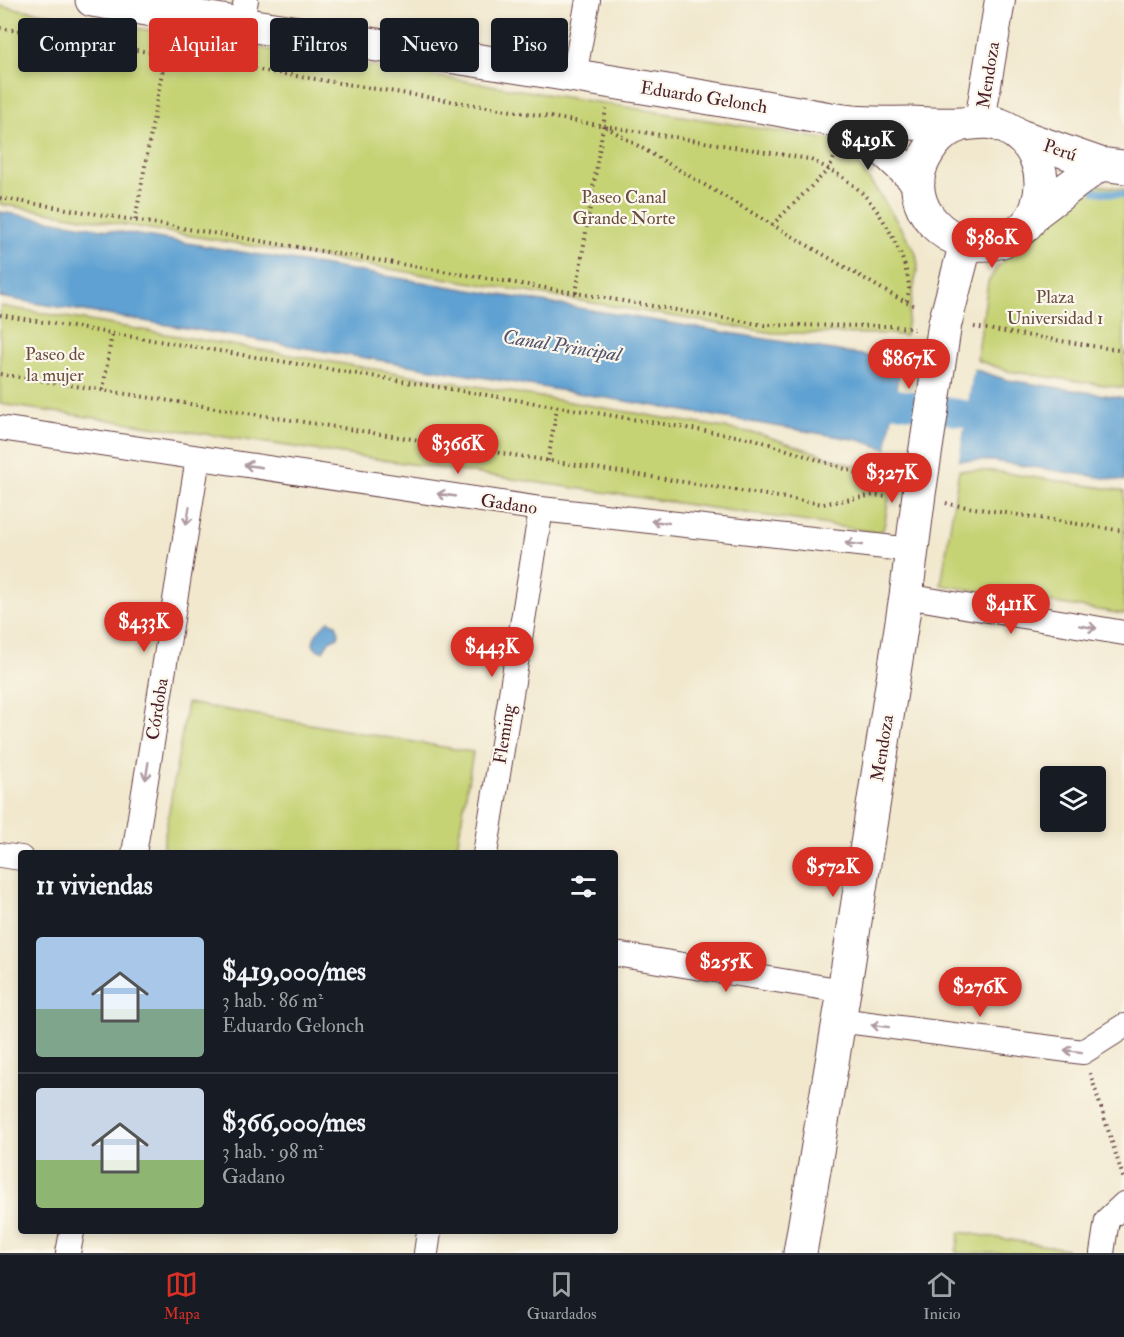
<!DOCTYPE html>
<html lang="es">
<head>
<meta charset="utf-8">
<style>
  :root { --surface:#171b24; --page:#242831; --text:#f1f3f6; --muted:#9ea1a6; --line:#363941; --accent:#d93025 }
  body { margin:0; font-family:"IM FELL Double Pica",serif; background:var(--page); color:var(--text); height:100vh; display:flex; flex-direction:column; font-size:22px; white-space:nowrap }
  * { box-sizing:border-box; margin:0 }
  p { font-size:20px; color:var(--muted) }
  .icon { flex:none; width:33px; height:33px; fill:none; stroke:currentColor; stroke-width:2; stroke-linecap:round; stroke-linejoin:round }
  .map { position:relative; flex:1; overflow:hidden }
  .panel { position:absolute; left:18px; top:850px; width:600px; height:384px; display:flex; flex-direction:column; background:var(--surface); border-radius:6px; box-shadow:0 3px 9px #0003 }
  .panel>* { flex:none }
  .banner { position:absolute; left:18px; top:18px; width:600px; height:54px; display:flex; gap:12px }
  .fabs { position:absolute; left:1040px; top:766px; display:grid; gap:12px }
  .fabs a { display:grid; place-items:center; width:66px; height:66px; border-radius:6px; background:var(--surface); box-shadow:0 3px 9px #0003; font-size:30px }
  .price { position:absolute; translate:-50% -51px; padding:0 14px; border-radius:21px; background:var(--accent); color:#fff; font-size:20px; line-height:39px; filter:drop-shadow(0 2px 3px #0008) }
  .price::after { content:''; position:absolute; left:50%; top:36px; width:18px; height:14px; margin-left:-9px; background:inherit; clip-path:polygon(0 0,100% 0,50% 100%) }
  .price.on { background:#222; color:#fff }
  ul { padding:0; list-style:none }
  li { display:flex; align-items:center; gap:18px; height:150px; padding:0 18px }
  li+li { border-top:2px solid var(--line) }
  li span { display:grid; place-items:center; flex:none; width:168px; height:120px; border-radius:6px; color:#555 }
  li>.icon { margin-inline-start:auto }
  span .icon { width:72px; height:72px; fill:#fffc; stroke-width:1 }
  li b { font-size:26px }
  h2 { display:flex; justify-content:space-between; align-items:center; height:72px; padding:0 18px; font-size:26px }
  .pill { padding:0 21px; border-radius:6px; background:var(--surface); box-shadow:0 3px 9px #0003; font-size:21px; line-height:54px }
  .pill.on { background:var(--accent); color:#fff }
  .tab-bar { display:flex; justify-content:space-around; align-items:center; height:84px; border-top:2px solid var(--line); background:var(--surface); font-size:16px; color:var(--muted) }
  .tab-bar a { display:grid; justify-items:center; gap:3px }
  .tab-bar .on { color:var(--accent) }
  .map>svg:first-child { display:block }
  .green { fill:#c6d375; stroke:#887950; stroke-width:1.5 }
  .water { fill:#5ea1d2; stroke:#54607e; stroke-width:1.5 }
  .pier { fill:#f1e8ce }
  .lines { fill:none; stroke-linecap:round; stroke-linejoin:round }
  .stream { stroke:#5ea1d2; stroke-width:8 }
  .canal { stroke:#5ea1d2; stroke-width:27 }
  .minor-casing { stroke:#633d43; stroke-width:26 }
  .tertiary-casing { stroke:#633d43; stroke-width:32 }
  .secondary-casing { stroke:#633d43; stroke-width:35 }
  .path { stroke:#633d43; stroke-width:4; stroke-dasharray:1.5 4.5; stroke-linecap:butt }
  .minor { stroke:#fff; stroke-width:24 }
  .tertiary { stroke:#fff; stroke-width:30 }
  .secondary { stroke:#fff; stroke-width:33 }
  .oneway { stroke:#ae9aa0 }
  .labels { text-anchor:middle; stroke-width:4.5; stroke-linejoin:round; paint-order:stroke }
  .street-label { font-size:18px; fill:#4a1f2b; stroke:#fbf7ec }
  .park-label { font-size:18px; fill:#694c3e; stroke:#fbf7ec }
  .water-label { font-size:20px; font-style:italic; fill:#52536e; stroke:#fbf7ec }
</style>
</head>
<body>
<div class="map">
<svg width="1124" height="1253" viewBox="0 0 1124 1253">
  <rect width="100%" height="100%" fill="#fbf7ec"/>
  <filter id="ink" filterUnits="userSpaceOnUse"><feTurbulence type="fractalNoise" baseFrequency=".0167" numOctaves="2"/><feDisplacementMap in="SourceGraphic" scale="12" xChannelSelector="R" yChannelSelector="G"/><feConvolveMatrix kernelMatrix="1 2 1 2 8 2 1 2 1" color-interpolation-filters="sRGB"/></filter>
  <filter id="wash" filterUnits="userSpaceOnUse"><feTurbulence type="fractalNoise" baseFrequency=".008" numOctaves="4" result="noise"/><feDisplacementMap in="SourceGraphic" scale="24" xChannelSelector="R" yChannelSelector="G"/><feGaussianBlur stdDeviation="1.35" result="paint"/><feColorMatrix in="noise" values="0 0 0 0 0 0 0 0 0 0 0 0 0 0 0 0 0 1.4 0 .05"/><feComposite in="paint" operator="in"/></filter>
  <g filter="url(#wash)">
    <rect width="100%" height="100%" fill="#f1e8ce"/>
    <path class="green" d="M0,6L837,141L853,157L882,198L913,247L916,254L918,265L905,336L886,334L773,333L0,204Z
      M1099,185L1124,189V388L1008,371L977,360L988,282L997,268L1004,260L1051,219Z
      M0,306L760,434L859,467L893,473L884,526L883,530L876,532L0,404Z
      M959,470L993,471L1124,491V614L941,585Z
      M187,703L473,752L456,853H162Z
      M960,1232L1066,1249V1253H956Z"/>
    <path class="water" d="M0,212L868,356L902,355L887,449L859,440L0,297Z
      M973,369L1007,380L1124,398V481L993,461L959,460Z
      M329,621L336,624L339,633L338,637L329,641L323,651C302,648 320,627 329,621Z"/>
    <path class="pier" d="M903,352L905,356L890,449H887Z
      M974,366L959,460H956L970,369Z"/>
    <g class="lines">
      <path class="stream" d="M1095,191L1124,195"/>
      <path class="canal" d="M859,396L1001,420"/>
    </g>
  </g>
  <g filter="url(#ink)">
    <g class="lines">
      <g class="minor-casing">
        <path id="minor" d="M241,25L246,0
          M574,76L588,0
          M0,428L541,509L912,550
          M906,596L1124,633
          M134,854L198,458
          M485,854L541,509
          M0,855L21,858
          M615,954L844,991
          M839,1020L1083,1052L1124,1026
          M68,1253L72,1232
          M426,1253L429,1232
          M1102,1253L1107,1220L1124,1204"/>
      </g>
      <g class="tertiary-casing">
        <path id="tertiary" d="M980,121L1000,0"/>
      </g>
      <g class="secondary-casing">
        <path id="secondary" d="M92,0C253,27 415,50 576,76C639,86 702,97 765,107C794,112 823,119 853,122C872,124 891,123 910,123C927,124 944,125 961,124C978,123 988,119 1005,127C1036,142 1048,174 1037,207C1032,222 1017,236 1002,241C951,258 898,206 925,157C930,148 936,139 945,133C949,129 956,127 962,124
          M854,122L918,182
          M1020,136L1100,164L1124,167
          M1035,213L1100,164
          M800,1253L844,991L906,596L919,494L945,323L966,243"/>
      </g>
      <path class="path" d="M0,28L809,159C828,168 848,179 863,194C883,214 908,260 909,288C909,293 907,298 907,302
        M606,127L894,296L917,307
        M0,198L576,293L764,325L893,326L914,329
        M135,220L168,41
        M772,225L829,169L838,149
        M576,293L606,109
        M0,315L754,439L894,485
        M974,327L1124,351
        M0,374L823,504L874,495L887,497
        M103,390L112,333
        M548,461L557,407
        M946,503L954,505L1124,531
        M1090,1073L1124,1180"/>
      <use href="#minor" class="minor"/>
      <use href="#tertiary" class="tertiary"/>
      <use href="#secondary" class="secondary"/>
    </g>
    <defs><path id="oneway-shaft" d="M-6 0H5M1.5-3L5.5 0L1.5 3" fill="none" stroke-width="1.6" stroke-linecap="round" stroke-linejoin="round" transform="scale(1.5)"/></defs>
    <g class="oneway">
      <use href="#oneway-shaft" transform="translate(253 466) rotate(-172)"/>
      <use href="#oneway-shaft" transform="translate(446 495) rotate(-172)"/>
      <use href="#oneway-shaft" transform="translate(188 516) rotate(99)"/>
      <use href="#oneway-shaft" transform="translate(660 522) rotate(-174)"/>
      <use href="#oneway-shaft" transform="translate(854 544) rotate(-174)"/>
      <use href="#oneway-shaft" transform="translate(1088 627) rotate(10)"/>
      <use href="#oneway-shaft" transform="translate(147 771) rotate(99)"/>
      <use href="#oneway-shaft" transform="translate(880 1026) rotate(-173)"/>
      <use href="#oneway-shaft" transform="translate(1073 1051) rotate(-173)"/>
    </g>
  </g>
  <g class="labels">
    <g class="street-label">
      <text transform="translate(988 75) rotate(-81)" y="6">Mendoza</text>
      <text transform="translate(704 97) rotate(9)" y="6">Eduardo Gelonch</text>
      <text transform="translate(1060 150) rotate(19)" y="6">Perú</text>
      <text transform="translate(509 504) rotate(8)" y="6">Gadano</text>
      <text transform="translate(157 709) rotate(-81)" y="6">Córdoba</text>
      <text transform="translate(504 734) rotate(-81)" y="6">Fleming</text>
      <text transform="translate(882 748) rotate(-81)" y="6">Mendoza</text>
    </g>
    <g class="park-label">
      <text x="624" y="203">Paseo Canal<tspan x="624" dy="21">Grande Norte</tspan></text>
      <text x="1055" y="303">Plaza<tspan x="1055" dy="21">Universidad 1</tspan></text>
      <text x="55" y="360">Paseo de<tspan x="55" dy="21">la mujer</tspan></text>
    </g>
    <g class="water-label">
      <text transform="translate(562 345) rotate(9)" y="7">Canal Principal</text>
    </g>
  </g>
</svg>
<div class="fabs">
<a><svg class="icon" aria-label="layers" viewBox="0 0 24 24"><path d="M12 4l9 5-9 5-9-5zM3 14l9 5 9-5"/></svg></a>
</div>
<b class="price on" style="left:868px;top:171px">$419K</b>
<b class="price" style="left:992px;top:269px">$380K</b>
<b class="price" style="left:909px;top:390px">$867K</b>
<b class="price" style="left:458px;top:475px">$366K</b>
<b class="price" style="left:892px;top:504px">$327K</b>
<b class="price" style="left:1011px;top:635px">$411K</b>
<b class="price" style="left:144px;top:653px">$433K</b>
<b class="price" style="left:492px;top:678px">$443K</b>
<b class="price" style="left:833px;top:898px">$572K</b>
<b class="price" style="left:726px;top:993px">$255K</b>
<b class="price" style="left:980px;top:1018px">$276K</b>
<div class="banner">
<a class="pill">Comprar</a>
<a class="pill on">Alquilar</a>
<a class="pill">Filtros</a>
<a class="pill">Nuevo</a>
<a class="pill">Piso</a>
</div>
<section class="panel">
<h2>11 viviendas<svg class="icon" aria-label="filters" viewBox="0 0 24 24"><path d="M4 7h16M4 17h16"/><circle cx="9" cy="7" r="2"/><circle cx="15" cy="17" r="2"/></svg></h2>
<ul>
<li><span style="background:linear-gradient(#a9c7e8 60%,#7fa58c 0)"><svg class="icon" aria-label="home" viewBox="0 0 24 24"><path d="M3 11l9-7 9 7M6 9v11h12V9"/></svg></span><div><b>$419,000/mes</b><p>3 hab. · 86 m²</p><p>Eduardo Gelonch</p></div></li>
<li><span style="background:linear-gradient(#c9d6e8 60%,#8fb573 0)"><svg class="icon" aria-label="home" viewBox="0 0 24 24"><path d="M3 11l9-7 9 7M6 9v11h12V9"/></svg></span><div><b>$366,000/mes</b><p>3 hab. · 98 m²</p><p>Gadano</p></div></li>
</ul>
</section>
</div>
<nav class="tab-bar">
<a class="on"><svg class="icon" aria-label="map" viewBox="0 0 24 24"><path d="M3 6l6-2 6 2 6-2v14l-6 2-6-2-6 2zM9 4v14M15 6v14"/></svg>Mapa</a>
<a><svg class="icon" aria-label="saved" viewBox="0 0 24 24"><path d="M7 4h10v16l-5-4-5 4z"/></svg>Guardados</a>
<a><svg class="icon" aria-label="home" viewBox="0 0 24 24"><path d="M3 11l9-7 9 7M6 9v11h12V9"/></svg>Inicio</a>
</nav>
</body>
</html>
